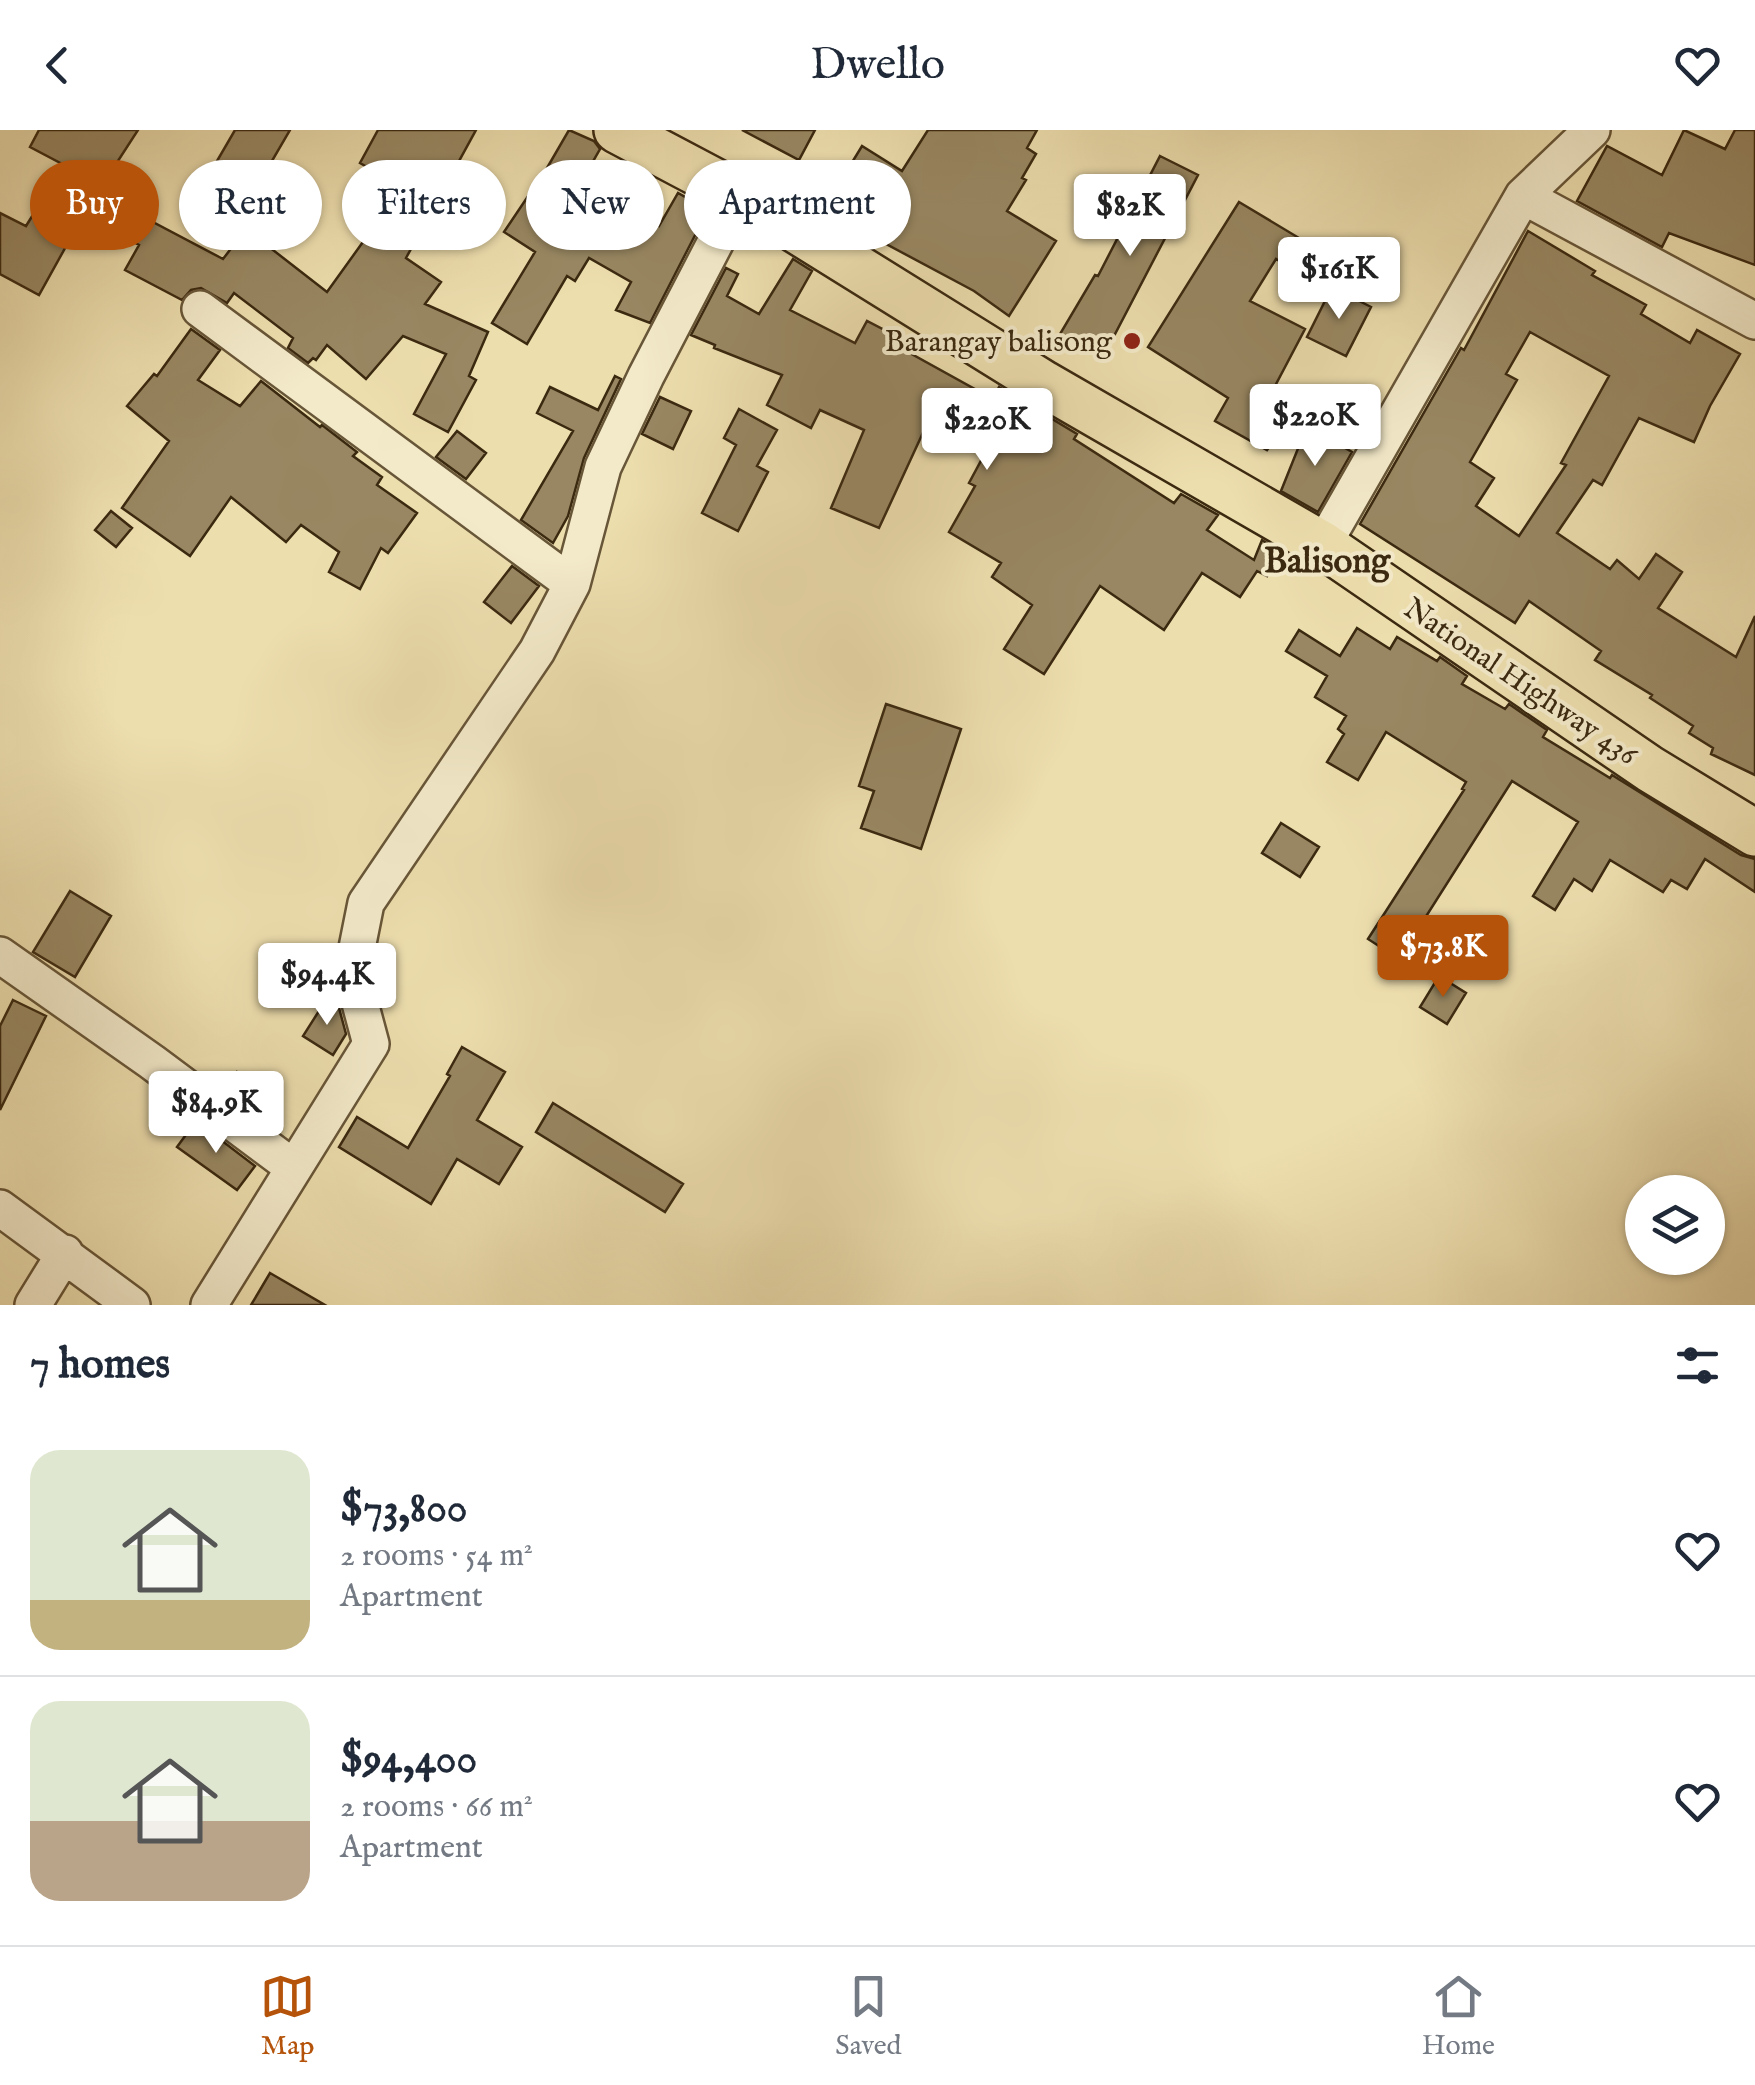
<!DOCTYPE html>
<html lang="en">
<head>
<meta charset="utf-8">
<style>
  :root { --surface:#fff; --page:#f6f6f7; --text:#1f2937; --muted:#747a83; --line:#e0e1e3; --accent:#b45309 }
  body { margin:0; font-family:"IM FELL English",serif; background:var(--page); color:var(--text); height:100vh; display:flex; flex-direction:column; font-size:38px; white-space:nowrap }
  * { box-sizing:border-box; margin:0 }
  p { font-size:32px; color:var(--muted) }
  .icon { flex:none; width:55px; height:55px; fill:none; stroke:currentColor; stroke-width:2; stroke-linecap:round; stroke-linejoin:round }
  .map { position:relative; height:1175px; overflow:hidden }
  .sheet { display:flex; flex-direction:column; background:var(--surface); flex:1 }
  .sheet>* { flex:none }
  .guide { position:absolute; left:30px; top:30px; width:1000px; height:90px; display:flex; gap:20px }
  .fabs { position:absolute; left:1625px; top:1045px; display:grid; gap:20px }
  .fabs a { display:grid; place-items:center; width:100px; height:100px; border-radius:50%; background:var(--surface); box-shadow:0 2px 8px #0004; font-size:50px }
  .price { position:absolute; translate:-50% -85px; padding:0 22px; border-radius:10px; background:#fff; color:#222; font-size:32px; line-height:65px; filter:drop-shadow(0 2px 5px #0008) }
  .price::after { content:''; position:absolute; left:50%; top:60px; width:30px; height:22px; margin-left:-15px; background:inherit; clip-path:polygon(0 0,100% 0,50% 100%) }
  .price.active { background:var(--accent); color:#fff }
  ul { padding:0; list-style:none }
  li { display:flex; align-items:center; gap:30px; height:250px; padding:0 30px }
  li+li { border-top:2px solid var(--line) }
  li span { display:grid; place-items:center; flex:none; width:280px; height:200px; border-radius:30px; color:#555 }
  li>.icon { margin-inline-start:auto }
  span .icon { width:120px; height:120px; fill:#fffc; stroke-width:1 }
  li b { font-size:42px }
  h2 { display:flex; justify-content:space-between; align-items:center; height:120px; padding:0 30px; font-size:42px }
  .pill { padding:0 35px; border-radius:45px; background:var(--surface); box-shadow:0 2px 8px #0004; font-size:35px; line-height:90px }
  .pill.active { background:var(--accent); color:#fff }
  header { display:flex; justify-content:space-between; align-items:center; height:130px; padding:0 30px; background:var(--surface); font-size:45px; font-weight:600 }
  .menu { display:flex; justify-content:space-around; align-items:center; height:140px; border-top:2px solid var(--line); background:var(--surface); font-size:28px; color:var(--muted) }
  .menu a { display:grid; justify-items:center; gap:5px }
  .menu .active { color:var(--accent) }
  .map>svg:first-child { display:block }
  .building { fill:#988762; stroke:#3b2910; stroke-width:2.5; fill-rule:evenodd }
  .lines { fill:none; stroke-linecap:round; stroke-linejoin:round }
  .minor-casing { stroke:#685638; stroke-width:40 }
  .major-casing { stroke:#3b2910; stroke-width:50 }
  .minor { stroke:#f3eaca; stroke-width:35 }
  .major { stroke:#eddeae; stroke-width:45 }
  .poi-dot { fill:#8f2418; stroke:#f3eaca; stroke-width:4 }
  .labels { text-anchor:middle; stroke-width:8; stroke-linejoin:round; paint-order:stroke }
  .poi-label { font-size:30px; fill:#3b2910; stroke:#f3eaca; text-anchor:end }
  .street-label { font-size:30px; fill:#3b2910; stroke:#f3eaca }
  .quarter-label { font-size:35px; font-weight:bold; fill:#3b2910; stroke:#f3eaca }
</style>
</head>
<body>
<header><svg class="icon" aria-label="back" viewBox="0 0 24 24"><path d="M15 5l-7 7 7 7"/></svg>Dwello<svg class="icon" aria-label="heart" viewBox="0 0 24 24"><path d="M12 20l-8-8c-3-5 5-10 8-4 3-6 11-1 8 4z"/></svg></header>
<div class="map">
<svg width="1755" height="1175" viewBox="0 0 1755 1175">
  <rect width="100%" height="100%" fill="#eddeae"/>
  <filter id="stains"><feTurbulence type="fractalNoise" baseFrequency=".002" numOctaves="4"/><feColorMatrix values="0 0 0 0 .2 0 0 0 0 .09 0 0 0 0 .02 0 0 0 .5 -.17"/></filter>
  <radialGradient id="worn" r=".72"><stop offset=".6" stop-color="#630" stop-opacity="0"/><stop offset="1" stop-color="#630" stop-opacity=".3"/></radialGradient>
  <path class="building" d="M39,0H138L103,54L139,73L134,82L223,129L246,99L327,162L378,91L375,89L394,52L360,33L378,0H476L406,128L441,152L425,174L488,202L469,246L476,250L448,302L414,284L446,224L403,206L366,249L327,215L316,230L313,228L308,233L288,218L293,208L234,163L227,173L201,158L191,160L182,170L125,140L139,115L84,84L39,165L0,144V83L26,96L64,35L30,17Z
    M235,0H290L244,79L203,55Z
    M569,0L594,11L600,19L583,49L659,96L678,63L708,80L650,193L616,180L631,152L589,128L575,151L567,146L527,214L492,193L535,122L504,102L547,38Z
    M742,0H815L799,30Z
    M928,0H1037L1027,18L1036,24L1022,48L1026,50L1007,81L1056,111L1009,186L974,161L873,107L876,100L829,70L862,16L902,41Z
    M1684,0L1725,19L1735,0H1755V135L1669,103L1662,117L1577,71L1607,16L1662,45Z
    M1160,26L1198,45L1102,229L1060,204L1095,145L1098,146Z
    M1239,72L1304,111L1301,115L1321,125L1308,148L1276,129L1250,171L1305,199L1274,258L1302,272L1267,320L1215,291L1228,268L1148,217Z
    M1528,101L1595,141L1592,145L1646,175L1641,184L1690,213L1697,200L1740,224L1710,276L1694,312L1639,288L1602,355L1593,350L1557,403L1610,439L1617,430L1639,449L1656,424L1682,442L1658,478L1736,527L1755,486V645L1711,624L1713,618L1689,603L1693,596L1650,568L1652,565L1595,530L1601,521L1529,471L1515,493L1360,394L1461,218L1464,220ZM1530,202L1609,246L1561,333L1566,335L1519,406L1476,376L1494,348L1470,332L1517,250L1506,244Z
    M793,129L812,141L790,180L855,213L867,191L894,205L890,212L993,269L999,257L1077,304L1074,309L1174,373L1181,364L1218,385L1207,400L1254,430L1262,410L1280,421L1267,446L1257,441L1240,467L1202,443L1164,500L1100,456L1044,544L1004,519L1032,475L992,447L1001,433L949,402L975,356L969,353L991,312L933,281L879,398L831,378L864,300L820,280L811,298L767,275L782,245L714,218L715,215L691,205L726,138L738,144L727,166L759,184Z
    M1332,157L1371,177L1346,226L1307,207Z
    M191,199L220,220L198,250L240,276L261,251L320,297L322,295L357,322L353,326L382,347L377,355L417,383L388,423L381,418L360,459L329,442L339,422L301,395L286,412L231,367L190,426L122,378L169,311L127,276L154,244L157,246Z
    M615,246L621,249L584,328L568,386L553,413L521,390L573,301L537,283L550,257L598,280Z
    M660,267L691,281L673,319L642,304Z
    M739,279L777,300L757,336L768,342L738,401L702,383L736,315L724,308Z
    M1307,296L1352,322L1318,382L1281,361Z
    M457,301L486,323L466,349L436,327Z
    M111,381L132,398L116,417L95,400Z
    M512,436L539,456L511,493L484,472Z
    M1357,498L1390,519L1397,507L1437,531L1440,527L1467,546L1462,554L1505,579L1509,574L1547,600L1543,607L1610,648L1612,645L1741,725L1755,729V762L1705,729L1687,759L1671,750L1663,762L1610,730L1592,761L1574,749L1555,780L1533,766L1578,692L1512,651L1399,829L1368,809L1464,660L1462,659L1466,652L1386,602L1358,650L1327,632L1344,604L1338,599L1346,586L1315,567L1327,546L1286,521L1299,500L1340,526Z
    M886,574L961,599L921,719L861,698L874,661L859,656Z
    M1281,693L1319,717L1300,747L1262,723Z
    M70,761L111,786L75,847L33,822Z
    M1439,846L1466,863L1447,894L1420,877Z
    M13,870L46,886L0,980V896Z
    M326,870L339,878L346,904L333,925L303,906Z
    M462,917L505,942L477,990L522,1017L499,1054L457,1029L431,1074L339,1017L357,987L408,1018L450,946L447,944Z
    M237,942L275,965L262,987L226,960Z
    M553,973L683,1054L665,1082L536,1002Z
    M196,991L255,1036L237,1060L177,1017Z
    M270,1143L325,1175H251Z"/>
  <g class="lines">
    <g class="minor-casing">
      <path id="minor" d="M1523,66L1755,191
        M200,179L572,454
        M1323,415L1523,66L1592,0
        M0,825L152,932L294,1038
        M0,1078L132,1175
        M33,1175L65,1123
        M209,1175L371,914L352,843L366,773L537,521L572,454L603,337L646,246L740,65"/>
    </g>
    <g class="major-casing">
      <path id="major" d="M617,0L740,65L1044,254L1323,415L1650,639L1755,703"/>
    </g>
    <use href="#minor" class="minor"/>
    <use href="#major" class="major"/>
  </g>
  <circle class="poi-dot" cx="1132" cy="211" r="10"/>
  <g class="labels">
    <g class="poi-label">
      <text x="1112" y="221">Barangay balisong</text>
    </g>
    <g class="street-label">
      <text transform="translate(1521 551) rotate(34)" y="10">National Highway 436</text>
    </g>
    <g class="quarter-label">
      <text x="1327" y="442">Balisong</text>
    </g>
  </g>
  <rect width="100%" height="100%" filter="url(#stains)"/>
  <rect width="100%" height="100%" fill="url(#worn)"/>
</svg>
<div class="fabs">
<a><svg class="icon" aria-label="layers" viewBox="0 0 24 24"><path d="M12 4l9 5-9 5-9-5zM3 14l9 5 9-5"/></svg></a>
</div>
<b class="price" style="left:1130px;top:129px">$82K</b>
<b class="price" style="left:1339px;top:192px">$161K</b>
<b class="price" style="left:1315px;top:339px">$220K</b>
<b class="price" style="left:987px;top:343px">$220K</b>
<b class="price active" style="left:1443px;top:870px">$73.8K</b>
<b class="price" style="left:327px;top:898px">$94.4K</b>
<b class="price" style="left:216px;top:1026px">$84.9K</b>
<div class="guide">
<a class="pill active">Buy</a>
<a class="pill">Rent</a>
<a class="pill">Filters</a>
<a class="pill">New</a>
<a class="pill">Apartment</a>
</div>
</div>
<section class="sheet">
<h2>7 homes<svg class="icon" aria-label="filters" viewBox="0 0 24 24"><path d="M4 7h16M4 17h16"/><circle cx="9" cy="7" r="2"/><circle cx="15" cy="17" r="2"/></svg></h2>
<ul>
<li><span style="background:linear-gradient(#dfe7d0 75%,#c2b280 0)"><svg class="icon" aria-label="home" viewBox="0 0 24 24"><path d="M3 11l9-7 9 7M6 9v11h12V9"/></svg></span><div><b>$73,800</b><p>2 rooms · 54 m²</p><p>Apartment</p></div><svg class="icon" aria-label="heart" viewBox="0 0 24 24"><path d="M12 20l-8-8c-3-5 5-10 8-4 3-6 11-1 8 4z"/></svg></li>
<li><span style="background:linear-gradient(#dfe7d0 60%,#b9a48a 0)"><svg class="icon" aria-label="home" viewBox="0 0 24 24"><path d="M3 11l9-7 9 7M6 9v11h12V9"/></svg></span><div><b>$94,400</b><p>2 rooms · 66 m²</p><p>Apartment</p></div><svg class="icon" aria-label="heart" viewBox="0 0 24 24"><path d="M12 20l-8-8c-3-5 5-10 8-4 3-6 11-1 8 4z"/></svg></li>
</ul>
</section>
<nav class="menu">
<a class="active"><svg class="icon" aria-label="map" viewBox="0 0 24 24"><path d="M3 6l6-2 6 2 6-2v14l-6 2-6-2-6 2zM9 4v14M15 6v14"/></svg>Map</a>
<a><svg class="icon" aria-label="saved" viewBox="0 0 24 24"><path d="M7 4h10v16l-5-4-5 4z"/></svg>Saved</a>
<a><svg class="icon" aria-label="home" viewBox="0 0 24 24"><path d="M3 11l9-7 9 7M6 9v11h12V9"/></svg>Home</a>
</nav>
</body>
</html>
